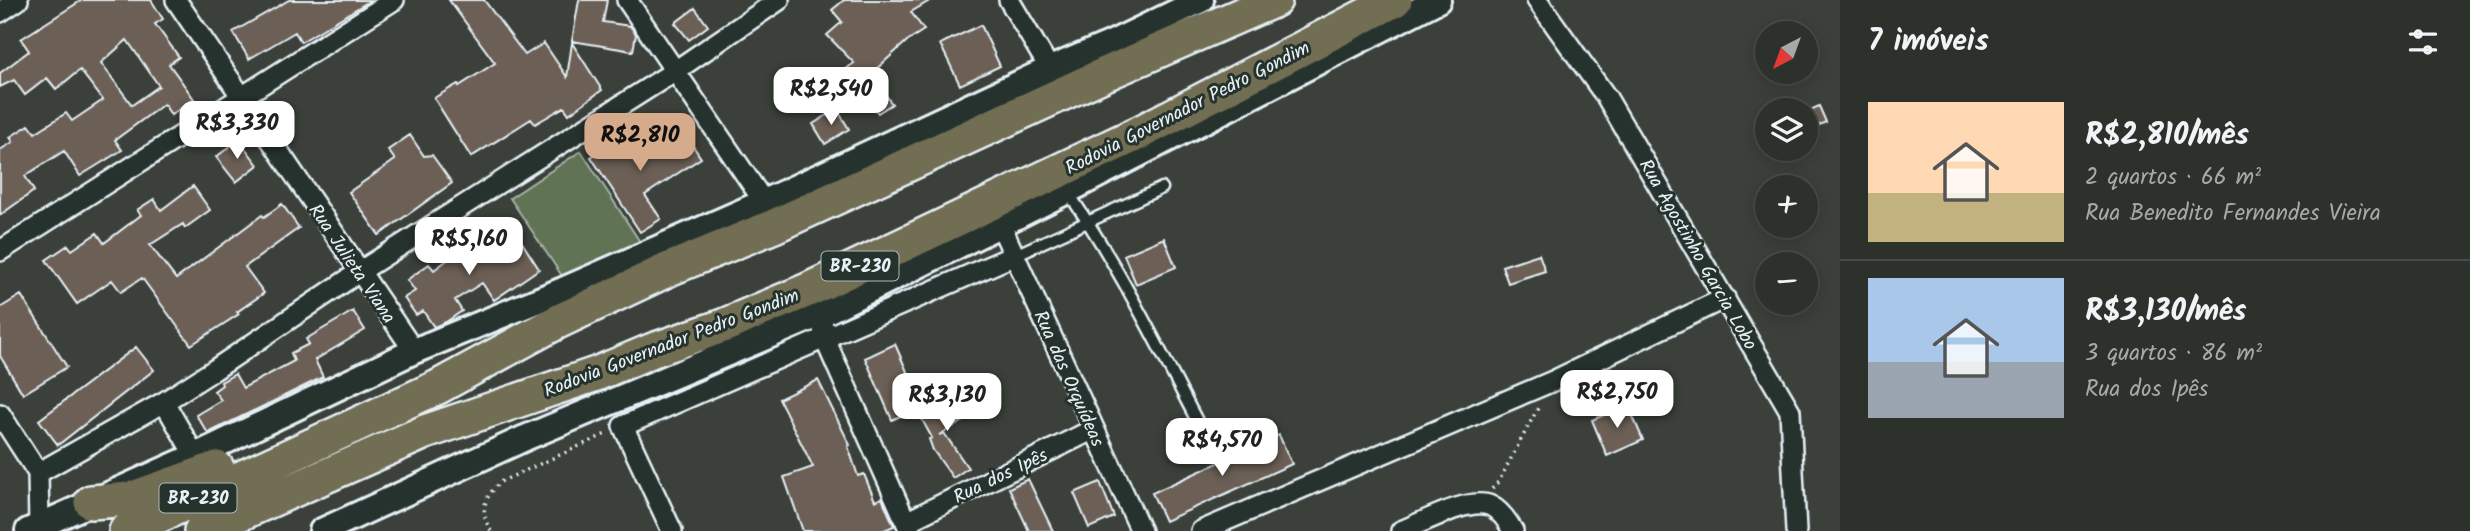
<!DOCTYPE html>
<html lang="pt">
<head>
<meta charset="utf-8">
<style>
  :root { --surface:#2c312c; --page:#343934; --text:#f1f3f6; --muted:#a6a9a9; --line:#484c48; --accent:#d6ab8b }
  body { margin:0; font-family:Kalam,sans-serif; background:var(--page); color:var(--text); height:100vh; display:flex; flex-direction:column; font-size:26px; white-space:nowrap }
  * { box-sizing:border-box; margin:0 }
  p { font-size:23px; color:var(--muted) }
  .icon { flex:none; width:38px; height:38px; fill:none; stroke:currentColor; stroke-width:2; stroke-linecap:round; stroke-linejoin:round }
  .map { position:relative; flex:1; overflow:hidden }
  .panel { display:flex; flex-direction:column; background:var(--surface); width:630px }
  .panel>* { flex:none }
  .needle { width:46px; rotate:221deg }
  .tools { position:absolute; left:1755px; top:21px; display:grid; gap:14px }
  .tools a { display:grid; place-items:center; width:63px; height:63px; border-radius:50%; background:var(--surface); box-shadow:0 4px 18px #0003,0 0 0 2px var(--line); font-size:35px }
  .price { position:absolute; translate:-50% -60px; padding:0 16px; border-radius:14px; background:#fff; color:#222; font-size:23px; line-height:46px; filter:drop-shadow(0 2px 4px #0008) }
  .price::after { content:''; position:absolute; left:50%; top:42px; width:21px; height:16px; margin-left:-10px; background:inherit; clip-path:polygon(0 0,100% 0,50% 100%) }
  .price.on { background:var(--accent); color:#111 }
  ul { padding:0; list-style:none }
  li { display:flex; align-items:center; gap:21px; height:175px; padding:0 28px }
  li+li { border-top:2px solid var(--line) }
  li span { display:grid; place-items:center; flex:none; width:196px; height:140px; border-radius:0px; color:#555 }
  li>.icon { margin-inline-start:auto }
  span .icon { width:84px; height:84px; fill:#fffc; stroke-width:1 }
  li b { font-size:30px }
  h2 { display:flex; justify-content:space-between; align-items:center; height:84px; padding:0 28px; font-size:30px }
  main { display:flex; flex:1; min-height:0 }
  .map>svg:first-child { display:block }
  .green { fill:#607355; stroke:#a4b2a6; stroke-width:2 }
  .building { fill:#6c6157; stroke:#e8f1f8; stroke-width:2; fill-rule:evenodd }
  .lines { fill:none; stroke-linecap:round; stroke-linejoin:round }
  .service-casing { stroke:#e8f1f8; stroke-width:15 }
  .minor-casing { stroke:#e8f1f8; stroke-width:24 }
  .tertiary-casing { stroke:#e8f1f8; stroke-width:30 }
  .trunk-casing { stroke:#e8f1f8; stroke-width:38 }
  .path { stroke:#e8f1f8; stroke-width:3.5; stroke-dasharray:2 5; stroke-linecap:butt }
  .service { stroke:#26332d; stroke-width:10 }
  .minor { stroke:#26332d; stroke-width:19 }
  .tertiary { stroke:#26332d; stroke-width:24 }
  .trunk { stroke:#726e52; stroke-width:33 }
  .labels { text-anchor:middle; stroke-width:6; stroke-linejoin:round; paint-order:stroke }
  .shield { fill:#26332d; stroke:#aeb8bb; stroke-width:2 }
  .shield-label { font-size:18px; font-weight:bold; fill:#e8f1f8 }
  .street-label { font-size:19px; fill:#e8f1f8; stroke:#26332d }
</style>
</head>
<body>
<main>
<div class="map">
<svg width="1840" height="531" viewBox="0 0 1840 531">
  <rect width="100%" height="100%" fill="#3b413a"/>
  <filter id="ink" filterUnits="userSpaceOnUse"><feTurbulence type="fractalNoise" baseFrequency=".0143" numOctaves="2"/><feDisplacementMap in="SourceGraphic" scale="14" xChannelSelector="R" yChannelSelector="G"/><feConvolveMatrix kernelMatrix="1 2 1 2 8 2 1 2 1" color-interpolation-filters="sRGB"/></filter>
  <g filter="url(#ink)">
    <path class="green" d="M581,151L640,242L566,282L510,198Z"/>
    <path class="building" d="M82,0H151L163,19L155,24L179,57L169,64L194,99L171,115L164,104L115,140L122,150L80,176L64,151L25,176L34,191L0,215V150L13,142L10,137L29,125L35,133L66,113L72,121L103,100L80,70L56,89L47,78L25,95L14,80L0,87V73L29,51L21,39ZM127,40L159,86L132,105L101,63Z
      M289,0H371L301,42L295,32L249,59L233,32Z
      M449,0H484L525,55L544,43L567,77L572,43L602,90L569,114L564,107L535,124L531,119L471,157L434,98L458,84L459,86L495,63Z
      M579,0H607L603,22L630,26L636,34L633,51L572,41Z
      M844,0H931L911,12L924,30L907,41L871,74L892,104L878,113L870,102L864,106L841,72L854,63L827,35L842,22L832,10Z
      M695,8L708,26L689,40L675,23Z
      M981,25L1000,66L960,85L940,44Z
      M1819,106L1826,122L1806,131V112Z
      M837,109L849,129L825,144L813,124Z
      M635,127L659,159L689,140L701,158L645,195L661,219L640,232L591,157Z
      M410,135L424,156L432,155L452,183L379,235L349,192L395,160L388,150Z
      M239,140L258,165L236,182L216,157Z
      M193,186L210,210L185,228L183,224L150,245L176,279L262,215L264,217L282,204L299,228L245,267L264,293L237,312L239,314L191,345L142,278L121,292L112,280L77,304L46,260L68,245L72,250L97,233L104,243L141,215L137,210L154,199L161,210Z
      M516,233L539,269L494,300L482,283L455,300L462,311L446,322L434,327L423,311L416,315L404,298L415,291L407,280L429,264L434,270L481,235L491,249Z
      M1164,238L1176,267L1136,284L1124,255Z
      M1539,254L1545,271L1508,283L1502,266Z
      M21,295L67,367L23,394L0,356V308Z
      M353,311L365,330L315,360L323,377L208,433L196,415L221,400L214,391L222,385L221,382L235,374L243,388L294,361L291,353L309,344L306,339Z
      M895,344L922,406L892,420L865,358Z
      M136,347L154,370L58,445L39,420Z
      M818,380L850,445L848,446L858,476L864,474L875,501L882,498L894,526L882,531H803L784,477L813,467L779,399Z
      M962,396L974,415L939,435L944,433L968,468L953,478L933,450L929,439L932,438L919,414L931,407L934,412Z
      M1628,405L1643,440L1607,456L1592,420Z
      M1279,435L1292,464L1165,521L1152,493Z
      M1028,479L1053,531H1029L1009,488Z
      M1100,482L1114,517L1089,528L1074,493Z"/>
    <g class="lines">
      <g class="service-casing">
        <path id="service" d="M1067,191C1117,263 1156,343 1197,421
          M1015,255L1162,188"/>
      </g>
      <g class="minor-casing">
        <path id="minor" d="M176,0L414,351
          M627,0L764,202
          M1009,0L1050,69
          M1537,0L1607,98L1790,411L1796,531
          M0,12L18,0
          M1000,224L1141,531
          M0,251L394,0
          M823,326L824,337L910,531
          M164,402L195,456
          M0,414L38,473L39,525
          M38,473L164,402L214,370L359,272L675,71L779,0
          M906,522L1094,429
          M672,531L623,426L1015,255
          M1201,531L1553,381L1725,298
          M1401,531C1422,523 1470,496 1491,506C1501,511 1508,522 1513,531"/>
      </g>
      <g class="tertiary-casing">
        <path id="tertiary" d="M28,531L195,456L414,351L563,290L764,202L1050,69L1112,43L1201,0
          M322,531L525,438L821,314L1067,191L1438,0"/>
      </g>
      <g class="trunk-casing">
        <path id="trunk" d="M91,502L130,499L217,468
          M126,531L438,387L557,322L669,269L774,226L1105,74L1275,0
          M201,531L425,432L596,374L653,350L723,326L808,290L1139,133L1395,0"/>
      </g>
      <path class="path" d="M1492,489L1499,481L1538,408
        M491,531C479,511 484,498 500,482L606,434"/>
      <use href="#service" class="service"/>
      <use href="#minor" class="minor"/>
      <use href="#tertiary" class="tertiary"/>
      <use href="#trunk" class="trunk"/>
    </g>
  </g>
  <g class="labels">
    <g class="shield">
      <rect x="821.5" y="251.5" width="77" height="29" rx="5"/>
      <rect x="159.5" y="483.5" width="77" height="29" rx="5"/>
    </g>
    <g class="shield-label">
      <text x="860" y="272">BR-230</text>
      <text x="198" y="504">BR-230</text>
    </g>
    <g class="street-label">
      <text transform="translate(1187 107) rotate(-27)" y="7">Rodovia Governador Pedro Gondim</text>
      <text transform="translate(1699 254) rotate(60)" y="7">Rua Agostinho Garcia Lobo</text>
      <text transform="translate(353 263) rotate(56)" y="7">Rua Julieta Viana</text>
      <text transform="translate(671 342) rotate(-21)" y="7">Rodovia Governador Pedro Gondim</text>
      <text transform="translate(1070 378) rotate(66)" y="7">Rua das Orquídeas</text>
      <text transform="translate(1000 475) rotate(-26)" y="7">Rua dos Ipês</text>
    </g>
  </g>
</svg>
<div class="tools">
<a><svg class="needle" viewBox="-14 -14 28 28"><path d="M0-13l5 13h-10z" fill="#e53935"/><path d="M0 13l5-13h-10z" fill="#a6a9a9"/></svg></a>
<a><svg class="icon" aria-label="layers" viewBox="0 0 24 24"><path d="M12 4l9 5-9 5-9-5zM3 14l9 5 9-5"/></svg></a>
<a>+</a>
<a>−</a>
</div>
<b class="price" style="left:831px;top:127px">R$2,540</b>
<b class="price" style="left:237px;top:161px">R$3,330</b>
<b class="price on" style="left:640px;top:173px">R$2,810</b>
<b class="price" style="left:469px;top:277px">R$5,160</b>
<b class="price" style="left:1617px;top:430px">R$2,750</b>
<b class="price" style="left:947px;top:433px">R$3,130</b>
<b class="price" style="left:1222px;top:478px">R$4,570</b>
</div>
<section class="panel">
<h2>7 imóveis<svg class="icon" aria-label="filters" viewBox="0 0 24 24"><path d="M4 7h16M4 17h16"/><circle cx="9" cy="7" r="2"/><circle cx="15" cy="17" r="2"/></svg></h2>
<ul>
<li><span style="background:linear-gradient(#ffd9b3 65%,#c2b280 0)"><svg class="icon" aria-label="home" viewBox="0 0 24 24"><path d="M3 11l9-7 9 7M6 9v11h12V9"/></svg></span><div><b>R$2,810/mês</b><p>2 quartos · 66 m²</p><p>Rua Benedito Fernandes Vieira</p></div></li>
<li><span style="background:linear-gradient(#a9c7e8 60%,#9aa5b1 0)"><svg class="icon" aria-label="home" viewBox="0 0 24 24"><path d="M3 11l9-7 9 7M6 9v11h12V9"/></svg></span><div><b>R$3,130/mês</b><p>3 quartos · 86 m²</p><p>Rua dos Ipês</p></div></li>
</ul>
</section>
</main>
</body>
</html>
